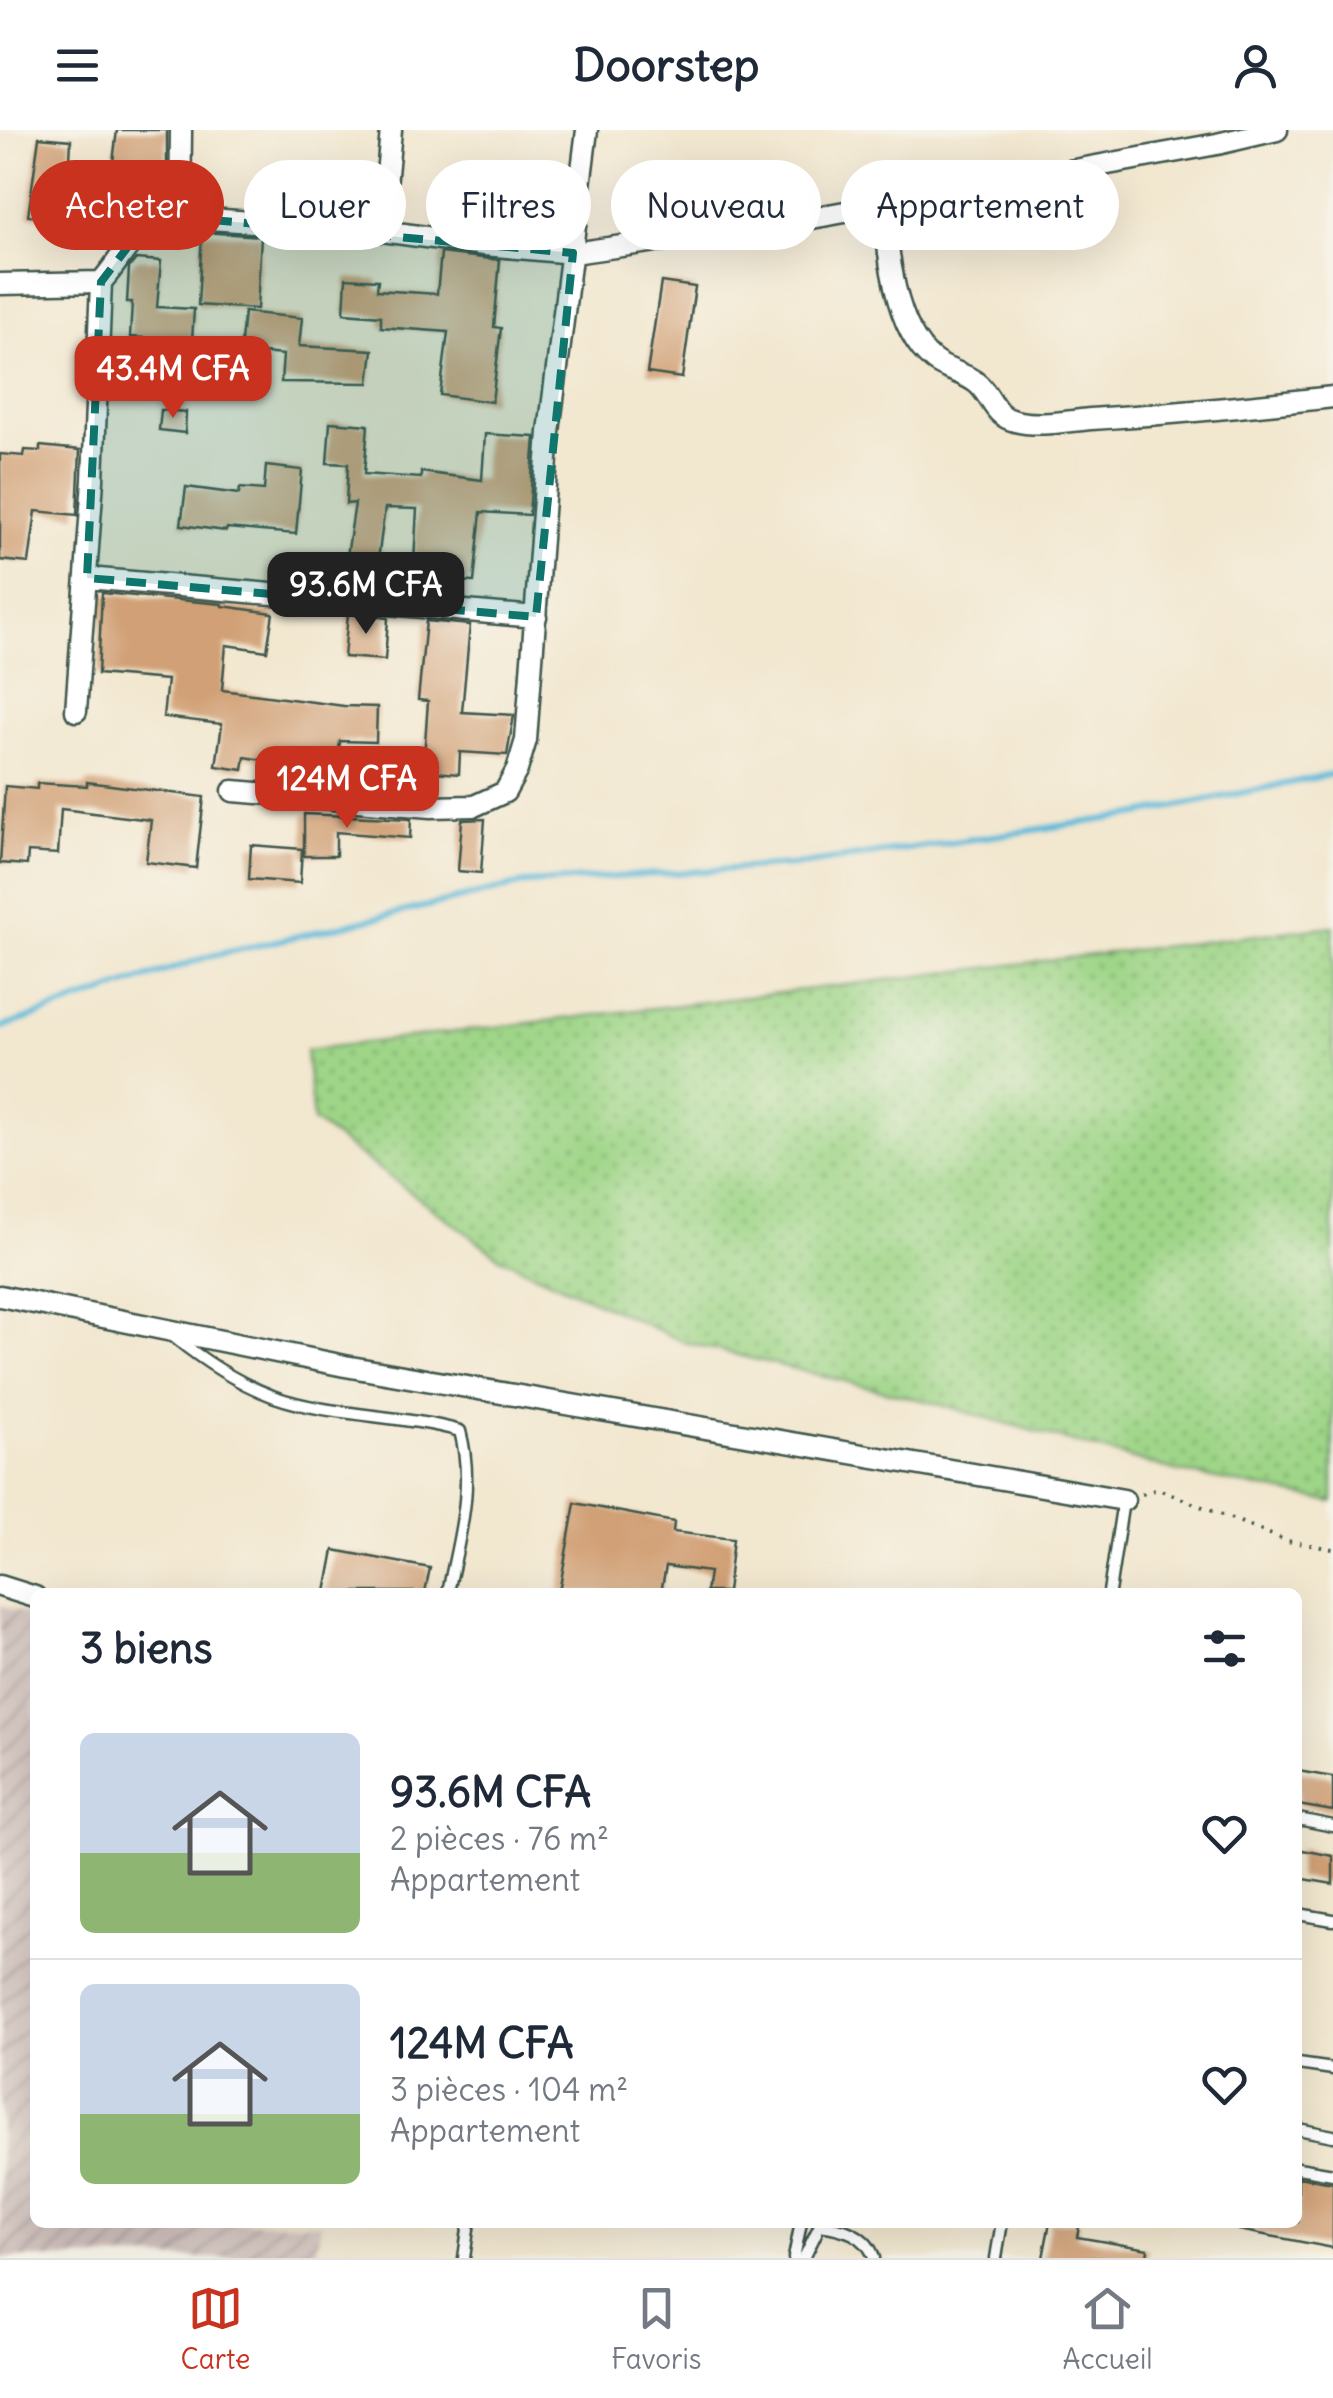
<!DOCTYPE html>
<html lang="fr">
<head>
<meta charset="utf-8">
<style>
  :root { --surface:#fff; --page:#f6f6f7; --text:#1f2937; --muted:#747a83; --line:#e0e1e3; --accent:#c8321e }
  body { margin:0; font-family:Delius,sans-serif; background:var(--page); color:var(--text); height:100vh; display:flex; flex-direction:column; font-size:38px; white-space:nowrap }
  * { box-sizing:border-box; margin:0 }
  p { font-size:32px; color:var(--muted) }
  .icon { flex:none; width:55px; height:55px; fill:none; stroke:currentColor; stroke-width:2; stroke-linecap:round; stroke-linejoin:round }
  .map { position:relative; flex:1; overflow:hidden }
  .panel { position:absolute; left:30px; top:1458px; width:1272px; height:640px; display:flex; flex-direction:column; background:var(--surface); border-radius:15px; box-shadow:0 10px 40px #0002 }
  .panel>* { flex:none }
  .banner { position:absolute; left:30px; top:30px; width:1275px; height:90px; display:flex; gap:20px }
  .price { position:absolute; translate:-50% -85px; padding:0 22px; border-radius:20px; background:var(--accent); color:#fff; font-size:32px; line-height:65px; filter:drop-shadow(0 2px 5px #0008) }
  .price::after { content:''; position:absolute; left:50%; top:60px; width:30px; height:22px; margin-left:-15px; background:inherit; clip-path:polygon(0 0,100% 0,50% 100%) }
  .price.active { background:#222; color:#fff }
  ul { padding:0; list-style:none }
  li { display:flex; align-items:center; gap:30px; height:250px; padding:0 50px }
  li+li { border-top:2px solid var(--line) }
  li span { display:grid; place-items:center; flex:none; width:280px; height:200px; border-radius:15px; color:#555 }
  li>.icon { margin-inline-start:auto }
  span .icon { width:120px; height:120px; fill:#fffc; stroke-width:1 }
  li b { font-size:42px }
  h2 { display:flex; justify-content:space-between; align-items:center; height:120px; padding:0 50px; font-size:42px }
  .pill { padding:0 35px; border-radius:45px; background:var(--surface); box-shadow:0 10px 40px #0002; font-size:35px; line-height:90px }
  .pill.active { background:var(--accent); color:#fff }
  header { display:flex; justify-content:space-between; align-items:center; height:130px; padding:0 50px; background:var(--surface); font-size:45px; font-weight:800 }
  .tabs { display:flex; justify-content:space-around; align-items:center; height:140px; border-top:2px solid var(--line); background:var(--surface); font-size:28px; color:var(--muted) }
  .tabs a { display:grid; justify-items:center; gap:5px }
  .tabs .active { color:var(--accent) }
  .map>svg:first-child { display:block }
  .industrial { fill:url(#industrial-furrows) }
  .grass { fill:url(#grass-dots); stroke:#5e895e; stroke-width:2.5 }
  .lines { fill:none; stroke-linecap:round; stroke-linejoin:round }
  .stream { stroke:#5bbad9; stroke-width:6 }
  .building { fill:#d1a076 }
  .service-casing { stroke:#3f564b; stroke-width:15 }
  .minor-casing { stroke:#3f564b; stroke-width:25 }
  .path { stroke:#3f564b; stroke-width:4; stroke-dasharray:2.5 8; stroke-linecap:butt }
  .service { stroke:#fff; stroke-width:10 }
  .minor { stroke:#fff; stroke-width:20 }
  .marked { fill:#0f766e; fill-opacity:0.2; stroke:#0f766e; stroke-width:8; stroke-dasharray:20 12; stroke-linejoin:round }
</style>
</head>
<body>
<header><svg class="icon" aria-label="menu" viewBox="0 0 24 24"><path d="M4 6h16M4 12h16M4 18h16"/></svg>Doorstep<svg class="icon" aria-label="person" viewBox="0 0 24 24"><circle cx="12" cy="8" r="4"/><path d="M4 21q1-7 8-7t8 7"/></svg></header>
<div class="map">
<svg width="1333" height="2128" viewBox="0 0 1333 2128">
  <defs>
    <pattern id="industrial-furrows" width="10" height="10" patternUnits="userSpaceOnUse" patternTransform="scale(2.5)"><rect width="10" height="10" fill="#d0c0bc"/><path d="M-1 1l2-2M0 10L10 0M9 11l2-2" fill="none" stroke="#a89d9a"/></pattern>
    <pattern id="grass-dots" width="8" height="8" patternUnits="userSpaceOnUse" patternTransform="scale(2.5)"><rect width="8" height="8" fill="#9ed587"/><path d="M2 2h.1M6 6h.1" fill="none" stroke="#80ae6f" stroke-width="1.8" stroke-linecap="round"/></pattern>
  </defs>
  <rect width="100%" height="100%" fill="#f7f3e8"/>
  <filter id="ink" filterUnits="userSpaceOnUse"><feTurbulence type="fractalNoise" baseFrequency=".01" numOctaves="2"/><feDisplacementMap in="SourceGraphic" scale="20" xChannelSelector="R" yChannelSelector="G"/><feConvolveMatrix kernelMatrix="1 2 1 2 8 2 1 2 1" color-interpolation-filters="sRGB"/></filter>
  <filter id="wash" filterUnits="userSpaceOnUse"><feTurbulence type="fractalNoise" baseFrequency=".0048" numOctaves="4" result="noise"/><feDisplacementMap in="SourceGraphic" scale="40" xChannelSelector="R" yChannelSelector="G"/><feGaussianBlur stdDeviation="2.25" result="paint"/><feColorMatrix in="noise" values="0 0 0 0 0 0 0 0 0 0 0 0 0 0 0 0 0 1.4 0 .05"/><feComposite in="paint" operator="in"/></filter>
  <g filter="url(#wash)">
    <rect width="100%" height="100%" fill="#f2e7cf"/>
    <path class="industrial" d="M0,1475L35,1488V2092L322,2093L313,2128H0Z"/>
    <path class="grass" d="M1333,796V1372L1175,1341L934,1273L684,1212L501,1128L313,991L306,920Z"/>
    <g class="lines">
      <path class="stream" d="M0,898L207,827L527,753L805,734L1134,685L1333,644"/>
    </g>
    <g id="blocks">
      <path class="building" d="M117,0H167V62L110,56Z
        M39,7L71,10L67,90L28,86Z
        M202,102L261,106L257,179L198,175Z
        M441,123L500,130L494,197L501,198L492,272L440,265L448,202L381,197V186L344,183L346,148L378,150L377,160L437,164Z
        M136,129L161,131L157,177L194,179L192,211L130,207L132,172H127L129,138Z
        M661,152L695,157L682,248L647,243Z
        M244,182L302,188L299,216L373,220L369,253L281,252L283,225L240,221Z
        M161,280L186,282L185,303L159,300Z
        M330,292L368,295L364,344L421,348V342L482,350L485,304L535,307L529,385L481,382L474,452L413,449L417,379L385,378L377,437L346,433L355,373L346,374L348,334L327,333Z
        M40,316L80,320L77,385L36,381L29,433L0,430V324L24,326L25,320L40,321Z
        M266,336L302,340L296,404L227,398L226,401L181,395L186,357L239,364L240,358L264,360Z
        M102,463L222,474V476L273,483L267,521L226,515L222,560L344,576L377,577L376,612L340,611L335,651L280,641L281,633L245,627L243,640L216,636L222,594L163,587L167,550L98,544Z
        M348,484L388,488L385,530L344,527Z
        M426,491L470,495L462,582L514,585L507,625L460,622L459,644L423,641L428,571L418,570Z
        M87,652L204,667L196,738L146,732L151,690L61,679L58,724L28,722L27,735L0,733L5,656L37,659V653L87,656Z
        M304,684L411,689L410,708L336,702V726H304Z
        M485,689L481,743L458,741L462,690Z
        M251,715L302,719L300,753L249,749Z
        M575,1373L674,1392L673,1402L733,1409L727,1462H706L709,1442L666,1436L661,1462H559Z
        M334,1420L430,1438L425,1462H326Z
        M1298,1641L1333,1647V1681L1298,1675Z
        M1298,1719L1333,1726V1754L1298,1748Z
        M1298,2047L1333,2053V2118L1239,2100L1240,2092H1298Z
        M1050,2092H1080L1077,2107L1148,2119L1147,2128H1043Z"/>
    </g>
  </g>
  <g filter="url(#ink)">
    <use href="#blocks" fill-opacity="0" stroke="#3f564b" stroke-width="2.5"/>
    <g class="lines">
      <g class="service-casing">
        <path id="service" d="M174,1207C205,1232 237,1253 275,1267C333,1287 400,1284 460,1301C475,1356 459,1408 448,1462
          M1109,1462L1123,1371
          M1298,1689L1333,1696
          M1298,1784L1333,1790
          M1298,1934L1333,1939
          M1298,1999L1333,2006
          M1298,2038L1333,2044
          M464,2128L469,2092
          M794,2128L801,2092
          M804,2128L820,2095C842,2098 867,2104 874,2128
          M996,2128L1002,2092"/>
      </g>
      <g class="minor-casing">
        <path id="minor" d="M887,74C885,118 895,200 933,230C946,241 967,243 979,255C993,269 994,286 1015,291C1038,297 1067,291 1091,289C1171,284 1252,276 1333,267
          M180,87L181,0
          M382,101L391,0
          M0,154L101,152C129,121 132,93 180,87L382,101L484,115L573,123L790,92L1217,14L1277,0
          M87,448L536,487
          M76,581L93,350L101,152
          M233,661L431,677L474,676L505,662L517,640L526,610L549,302L587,0
          M0,1166L345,1236L1124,1370
          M0,1456L35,1467"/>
      </g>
      <path class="path" d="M1142,1364L1158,1359L1287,1411L1333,1419"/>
      <use href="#service" class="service"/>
      <use href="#minor" class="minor"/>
    </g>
  </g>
  <path class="marked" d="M180,87L573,123L536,487L87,448L101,152L140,101Z"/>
</svg>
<b class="price" style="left:173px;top:291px">43.4M CFA</b>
<b class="price active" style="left:366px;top:507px">93.6M CFA</b>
<b class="price" style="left:347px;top:701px">124M CFA</b>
<div class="banner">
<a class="pill active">Acheter</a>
<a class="pill">Louer</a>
<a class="pill">Filtres</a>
<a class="pill">Nouveau</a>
<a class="pill">Appartement</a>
</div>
<section class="panel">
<h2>3 biens<svg class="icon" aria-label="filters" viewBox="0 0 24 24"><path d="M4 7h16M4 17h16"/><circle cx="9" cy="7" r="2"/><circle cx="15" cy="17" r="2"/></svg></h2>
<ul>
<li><span style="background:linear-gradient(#c9d6e8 60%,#8fb573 0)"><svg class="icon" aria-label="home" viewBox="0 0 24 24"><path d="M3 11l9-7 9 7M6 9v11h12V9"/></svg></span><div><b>93.6M CFA</b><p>2 pièces · 76 m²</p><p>Appartement</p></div><svg class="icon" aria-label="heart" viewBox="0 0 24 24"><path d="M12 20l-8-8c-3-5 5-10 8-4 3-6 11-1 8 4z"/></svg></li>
<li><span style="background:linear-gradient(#c9d6e8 65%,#8fb573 0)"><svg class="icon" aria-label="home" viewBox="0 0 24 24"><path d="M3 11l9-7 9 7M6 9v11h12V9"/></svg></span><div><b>124M CFA</b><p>3 pièces · 104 m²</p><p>Appartement</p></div><svg class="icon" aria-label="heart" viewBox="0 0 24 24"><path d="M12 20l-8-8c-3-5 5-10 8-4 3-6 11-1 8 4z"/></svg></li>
</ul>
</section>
</div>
<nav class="tabs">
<a class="active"><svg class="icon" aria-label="map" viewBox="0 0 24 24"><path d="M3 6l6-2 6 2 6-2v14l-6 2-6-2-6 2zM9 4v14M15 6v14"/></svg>Carte</a>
<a><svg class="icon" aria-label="saved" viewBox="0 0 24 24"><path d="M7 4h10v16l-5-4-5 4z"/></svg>Favoris</a>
<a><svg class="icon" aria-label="home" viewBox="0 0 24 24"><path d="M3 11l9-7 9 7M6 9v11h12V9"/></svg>Accueil</a>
</nav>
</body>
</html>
